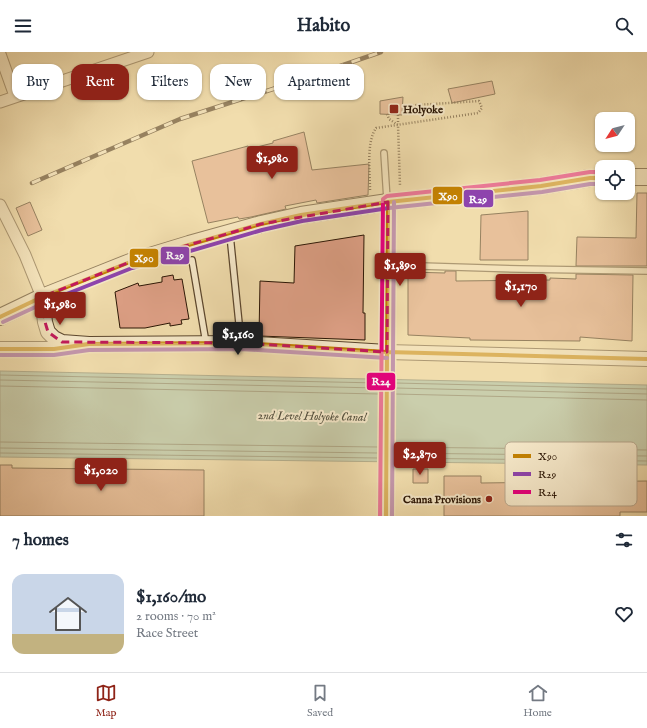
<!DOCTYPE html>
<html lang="en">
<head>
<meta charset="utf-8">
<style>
  :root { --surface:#fff; --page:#f6f6f7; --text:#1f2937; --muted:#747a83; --line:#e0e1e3; --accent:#8f2418 }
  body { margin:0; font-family:"IM FELL English",serif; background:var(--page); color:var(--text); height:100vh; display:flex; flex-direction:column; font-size:15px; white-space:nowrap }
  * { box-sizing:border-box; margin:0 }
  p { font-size:13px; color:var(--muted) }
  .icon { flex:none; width:22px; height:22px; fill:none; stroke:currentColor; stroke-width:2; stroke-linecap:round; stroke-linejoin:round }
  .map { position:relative; height:464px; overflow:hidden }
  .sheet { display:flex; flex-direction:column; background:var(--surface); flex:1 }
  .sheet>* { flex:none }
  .top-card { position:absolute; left:12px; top:12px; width:400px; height:36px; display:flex; gap:8px }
  .needle { width:26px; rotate:234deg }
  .fabs { position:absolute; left:595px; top:60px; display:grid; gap:8px }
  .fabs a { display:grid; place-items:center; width:40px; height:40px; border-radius:8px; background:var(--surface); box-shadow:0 1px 3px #0004; font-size:20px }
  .price { position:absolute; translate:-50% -34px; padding:0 9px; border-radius:4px; background:var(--accent); color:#fff; font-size:13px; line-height:26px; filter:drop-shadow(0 1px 2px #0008) }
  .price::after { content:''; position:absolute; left:50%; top:24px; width:12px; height:9px; margin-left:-6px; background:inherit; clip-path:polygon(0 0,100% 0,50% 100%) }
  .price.selected { background:#222; color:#fff }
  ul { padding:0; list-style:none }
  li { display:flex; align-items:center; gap:12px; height:100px; padding:0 12px }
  li span { display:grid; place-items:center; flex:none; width:112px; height:80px; border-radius:12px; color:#555 }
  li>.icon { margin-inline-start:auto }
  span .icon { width:48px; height:48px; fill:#fffc; stroke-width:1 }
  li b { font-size:17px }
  h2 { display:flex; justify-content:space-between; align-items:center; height:48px; padding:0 12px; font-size:17px }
  .tag { padding:0 14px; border-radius:12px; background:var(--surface); box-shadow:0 1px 3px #0004; font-size:14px; line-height:36px }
  .tag.selected { background:var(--accent); color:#fff }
  header { display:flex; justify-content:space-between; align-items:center; height:52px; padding:0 12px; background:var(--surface); font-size:18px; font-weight:700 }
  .menu { display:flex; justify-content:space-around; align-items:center; height:56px; border-top:1px solid var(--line); background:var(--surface); font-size:11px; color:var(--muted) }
  .menu a { display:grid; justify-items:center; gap:2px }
  .menu .selected { color:var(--accent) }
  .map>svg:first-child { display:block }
  .water { fill:#9bbcab; stroke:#6e7968 }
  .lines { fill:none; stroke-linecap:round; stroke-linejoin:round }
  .shore { stroke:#626858; stroke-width:1 }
  .building { fill:#dea086; stroke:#2a1504 }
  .service-casing { stroke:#5c472e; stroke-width:8 }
  .minor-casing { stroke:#5c472e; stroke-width:13 }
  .tertiary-casing { stroke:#5c472e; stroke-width:16 }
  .secondary-casing { stroke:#2a1504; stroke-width:18 }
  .path { stroke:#2a1504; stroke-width:2.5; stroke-dasharray:1 2; stroke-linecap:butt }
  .service { stroke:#f6e9ca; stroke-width:5.5 }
  .minor { stroke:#f6e9ca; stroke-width:11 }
  .tertiary { stroke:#f6e9ca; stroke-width:14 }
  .secondary { stroke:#f6e9ca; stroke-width:16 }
  .rail-casing { stroke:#2a1504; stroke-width:4.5 }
  .rail { stroke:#f6e9ca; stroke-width:3; stroke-dasharray:9; stroke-linecap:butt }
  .bus-1-casing { stroke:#f6e9ca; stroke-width:7 }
  .bus-2-casing { stroke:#f6e9ca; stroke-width:7 }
  .bus-3-casing { stroke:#f6e9ca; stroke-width:7 }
  .bus-1 { stroke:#c48201; stroke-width:4 }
  .bus-2 { stroke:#8e44ad; stroke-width:4 }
  .bus-3 { stroke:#e5007d; stroke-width:4 }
  .marked { fill:none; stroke:#c2185b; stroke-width:3; stroke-dasharray:8 5; stroke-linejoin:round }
  .poi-dot { fill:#8f2418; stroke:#f6e9ca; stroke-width:1.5 }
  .labels { text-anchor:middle; stroke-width:4; stroke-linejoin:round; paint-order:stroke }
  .poi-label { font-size:11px; font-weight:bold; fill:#2a1504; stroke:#f6e9ca; text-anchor:start }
  .water-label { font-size:12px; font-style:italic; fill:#524f3e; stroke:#f6e9ca }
  .key { fill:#f6e9ca; stroke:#b9a98f; stroke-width:1 }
  .key-label { font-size:11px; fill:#2a1504 }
  .line-badge { stroke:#f6e9ca; stroke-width:1.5 }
  .badge-label { font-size:11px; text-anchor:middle; font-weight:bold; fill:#fff }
</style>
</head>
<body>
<header><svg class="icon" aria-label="menu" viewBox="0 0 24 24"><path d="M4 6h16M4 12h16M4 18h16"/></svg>Habito<svg class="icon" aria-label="search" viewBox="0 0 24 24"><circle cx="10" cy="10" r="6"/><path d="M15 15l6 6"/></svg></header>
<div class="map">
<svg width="647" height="464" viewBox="0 0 647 464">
  <rect width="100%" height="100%" fill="#f1ddad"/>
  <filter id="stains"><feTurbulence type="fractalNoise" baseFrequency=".005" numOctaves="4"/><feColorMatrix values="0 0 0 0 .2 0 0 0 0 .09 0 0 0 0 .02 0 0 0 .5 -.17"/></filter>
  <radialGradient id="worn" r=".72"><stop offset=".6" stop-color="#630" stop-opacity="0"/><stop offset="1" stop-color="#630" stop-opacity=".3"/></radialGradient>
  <path class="water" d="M0,319L647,333V413L0,405Z"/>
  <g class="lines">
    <path class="shore" d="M0,323L379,331
      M0,328L379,336
      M395,331L647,337
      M0,334L379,342
      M395,336L647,342
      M395,342L647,348
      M0,390L378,395
      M394,395L647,398
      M0,396L378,401
      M0,401L378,406
      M394,401L647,404
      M394,406L647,409"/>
  </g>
  <path class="building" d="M492,29L495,42L452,51L448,37Z
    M403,45L402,63L380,62V49Z
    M304,80L312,118L369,112L368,143L317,151L316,148L285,154L286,157L251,165L239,167L238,165L208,171L192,109L248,94L249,97L273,91V89Z
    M637,141H647V214H576L577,185L636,186Z
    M30,150L42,178L28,184L16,156Z
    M528,159V208H480L481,163Z
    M364,183L363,261H365V288L259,284L260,229L294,231L295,194Z
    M445,219H456V229L550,228V226L576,227V222L633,223L632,289L580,285V289L470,288V286L408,283V220L445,221Z
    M173,223L174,228L182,227L189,267L181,268L182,272L170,274V271L145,276H120L115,240L138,231L139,234L162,230V225Z
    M0,413H12V416L204,418V464H0Z
    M413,417H428V431H413Z
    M444,424H481V431L647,429V460H620V464H444Z"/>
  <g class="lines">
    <g class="service-casing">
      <path id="service" d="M384,101L387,148
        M230,183L241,291
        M192,208L206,291
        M388,213L520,217L647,219"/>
    </g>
    <g class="minor-casing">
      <path id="minor" d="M0,2L15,44
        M0,50L148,0
        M0,153L25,203L42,245"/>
    </g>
    <g class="tertiary-casing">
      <path id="tertiary" d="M42,245L45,270L48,280L54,286L62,290L89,292L241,291L387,300L647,307
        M0,297H54L73,294
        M386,464L388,150"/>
    </g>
    <g class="secondary-casing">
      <path id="secondary" d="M628,125H647
        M0,265L42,245L130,210L189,192L261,172L301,163L388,150L541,134L590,126H602"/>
    </g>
    <path class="path" d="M387,62L389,67L398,73L400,134
      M398,63V72
      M370,138C370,120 366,91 376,76L478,61L482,56L479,49L402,54"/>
    <use href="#service" class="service"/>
    <use href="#minor" class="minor"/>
    <use href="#tertiary" class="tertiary"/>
    <use href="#secondary" class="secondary"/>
    <g class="rail-casing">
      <path id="rail" d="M32,131L180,67L273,37L381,0"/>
    </g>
    <use href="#rail" class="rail"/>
    <g class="bus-1-casing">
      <path id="bus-1" d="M0,265L42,245L130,210L261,172L301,163L388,150L541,134L590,126H602
        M0,297H54L89,292L241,291L387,300L647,307
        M386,464L388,150"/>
    </g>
    <g class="bus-2-casing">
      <path id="bus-2" d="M3,270L44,251L132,216L262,178L302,169L389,156L542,140L590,132H602
        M0,303H54L89,298L241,297L387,306
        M392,464L394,150"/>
    </g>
    <g class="bus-3-casing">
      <path id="bus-3" d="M380,464L383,147L387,144L540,128L590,120H602"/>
    </g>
    <use href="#bus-1" class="bus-1"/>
    <use href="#bus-2" class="bus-2"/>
    <use href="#bus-3" class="bus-3"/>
  </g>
  <path d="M0 0H647V464H0ZM388,150L387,300L241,291L62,290L48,280L45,270L42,245L130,210L261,172Z" fill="#f1ddad" fill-opacity=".55" fill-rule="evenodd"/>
  <path class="marked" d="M388,150L387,300L241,291L62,290L48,280L45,270L42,245L130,210L261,172Z"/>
  <g class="poi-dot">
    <rect x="389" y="52" width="10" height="10" rx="2"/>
    <circle cx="489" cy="447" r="4"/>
  </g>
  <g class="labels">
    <g class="poi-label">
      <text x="403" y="61">Holyoke</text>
      <text x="481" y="451" text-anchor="end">Canna Provisions</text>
    </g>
    <g class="water-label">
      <text transform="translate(312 364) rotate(1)" y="4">2nd Level Holyoke Canal</text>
    </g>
  </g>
  <rect x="505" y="390" width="132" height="64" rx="6" class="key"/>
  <rect x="513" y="402" width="18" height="4" fill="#c48201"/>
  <rect x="513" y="420" width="18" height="4" fill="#8e44ad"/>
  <rect x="513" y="438" width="18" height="4" fill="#e5007d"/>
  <g class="key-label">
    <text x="538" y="408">X90</text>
    <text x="538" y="426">R29</text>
    <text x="538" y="444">R24</text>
  </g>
  <g class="line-badge">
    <rect x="432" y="134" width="31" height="19" rx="4" fill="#c48201"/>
    <rect x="463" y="137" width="31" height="19" rx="4" fill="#8e44ad"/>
    <rect x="160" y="194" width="30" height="19" rx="4" fill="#8e44ad"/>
    <rect x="129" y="196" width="30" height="20" rx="4" fill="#c48201"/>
    <rect x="366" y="320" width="30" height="19" rx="4" fill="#e5007d"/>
  </g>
  <g class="badge-label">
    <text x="448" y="148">X90</text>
    <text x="478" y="151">R29</text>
    <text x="175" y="207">R29</text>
    <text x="144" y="210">X90</text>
    <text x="381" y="333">R24</text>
  </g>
  <rect width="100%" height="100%" filter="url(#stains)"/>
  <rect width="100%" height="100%" fill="url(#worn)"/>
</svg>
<div class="fabs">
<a><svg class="needle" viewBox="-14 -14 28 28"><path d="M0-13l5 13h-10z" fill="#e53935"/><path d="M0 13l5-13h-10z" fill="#747a83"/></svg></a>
<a><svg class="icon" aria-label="locate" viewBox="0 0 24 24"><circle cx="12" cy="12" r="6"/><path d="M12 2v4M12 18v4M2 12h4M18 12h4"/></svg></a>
</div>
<b class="price" style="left:272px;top:128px">$1,980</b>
<b class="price" style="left:400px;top:235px">$1,890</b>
<b class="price" style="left:521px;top:256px">$1,170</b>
<b class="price" style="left:60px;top:274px">$1,980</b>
<b class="price selected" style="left:238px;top:304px">$1,160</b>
<b class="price" style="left:420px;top:424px">$2,870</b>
<b class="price" style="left:101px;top:440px">$1,020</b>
<div class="top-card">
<a class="tag">Buy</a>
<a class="tag selected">Rent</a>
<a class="tag">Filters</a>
<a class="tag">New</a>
<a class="tag">Apartment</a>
</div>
</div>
<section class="sheet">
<h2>7 homes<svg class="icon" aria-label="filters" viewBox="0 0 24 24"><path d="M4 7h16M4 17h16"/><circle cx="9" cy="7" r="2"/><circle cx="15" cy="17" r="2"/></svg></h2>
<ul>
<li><span style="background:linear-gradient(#c9d6e8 75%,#c2b280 0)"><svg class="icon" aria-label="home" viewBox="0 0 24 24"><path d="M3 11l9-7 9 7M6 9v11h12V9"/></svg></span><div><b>$1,160/mo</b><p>2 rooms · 70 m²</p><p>Race Street</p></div><svg class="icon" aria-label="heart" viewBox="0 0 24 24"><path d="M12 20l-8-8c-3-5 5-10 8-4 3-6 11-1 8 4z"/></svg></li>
</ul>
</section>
<nav class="menu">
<a class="selected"><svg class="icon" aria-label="map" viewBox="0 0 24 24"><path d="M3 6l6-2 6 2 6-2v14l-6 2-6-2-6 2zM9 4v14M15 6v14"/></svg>Map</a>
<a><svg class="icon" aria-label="saved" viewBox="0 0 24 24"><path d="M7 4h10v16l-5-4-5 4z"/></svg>Saved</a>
<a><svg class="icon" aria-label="home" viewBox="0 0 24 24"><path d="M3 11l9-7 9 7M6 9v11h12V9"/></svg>Home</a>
</nav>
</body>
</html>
